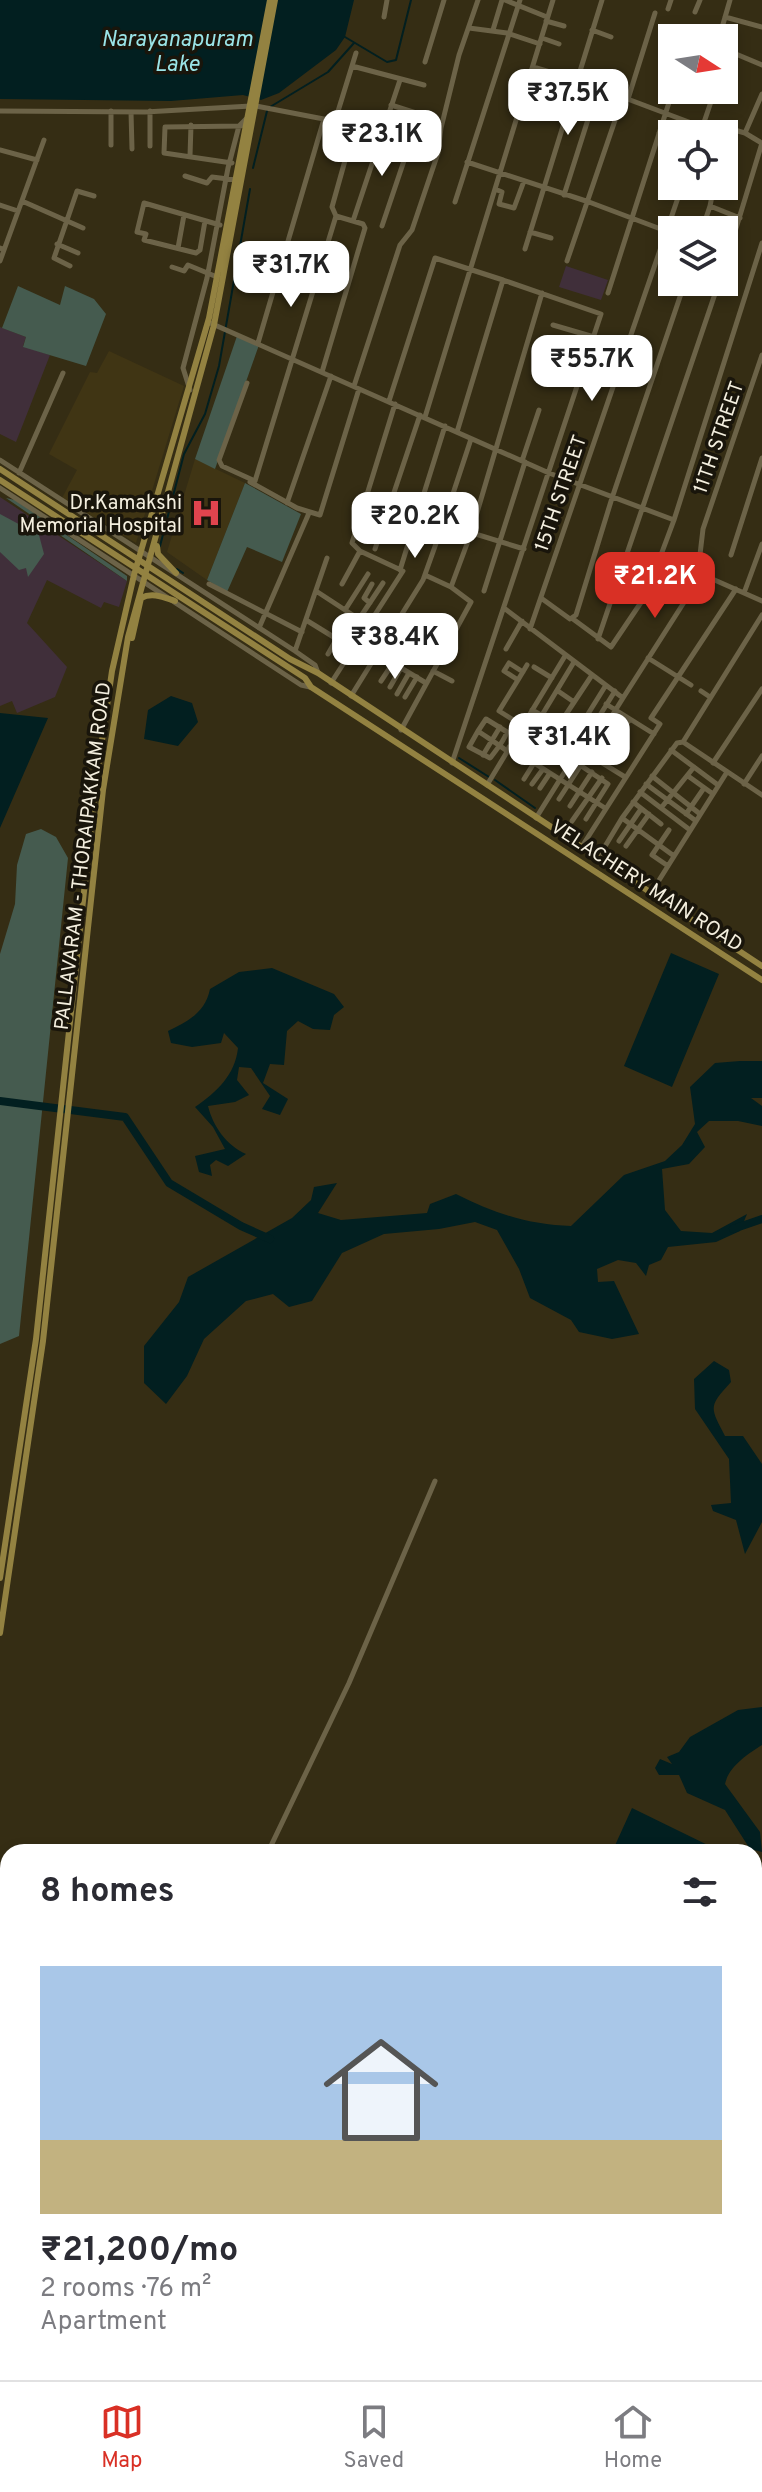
<!DOCTYPE html>
<html lang="en">
<head>
<meta charset="utf-8">
<style>
  :root { --surface:#fff; --page:#f2f2f3; --text:#2b2b33; --muted:#7c7c81; --line:#e1e1e2; --accent:#d93025 }
  body { margin:0; font-family:Overpass,sans-serif; background:var(--page); color:var(--text); height:100vh; display:flex; flex-direction:column; font-size:30px; white-space:nowrap }
  * { box-sizing:border-box; margin:0 }
  p { font-size:26px; color:var(--muted) }
  .icon { flex:none; width:44px; height:44px; fill:none; stroke:currentColor; stroke-width:2; stroke-linecap:round; stroke-linejoin:round }
  .map { position:relative; flex:1; overflow:hidden }
  .panel { position:absolute; left:0px; top:1844px; width:762px; height:536px; display:flex; flex-direction:column; background:var(--surface); border-radius:24px 24px 0 0; box-shadow:0 4px 12px #0003 }
  .panel>* { flex:none }
  .needle { width:52px; rotate:102deg }
  .buttons { position:absolute; left:658px; top:24px; display:grid; gap:16px }
  .buttons a { display:grid; place-items:center; width:80px; height:80px; border-radius:0px; background:var(--surface); box-shadow:0 4px 12px #0003; font-size:40px }
  .price { position:absolute; translate:-50% -68px; padding:0 18px; border-radius:16px; background:#fff; color:#222; font-size:26px; line-height:52px; filter:drop-shadow(0 2px 4px #0008) }
  .price::after { content:''; position:absolute; left:50%; top:48px; width:24px; height:18px; margin-left:-12px; background:inherit; clip-path:polygon(0 0,100% 0,50% 100%) }
  .price.active { background:var(--accent); color:#fff }
  ul { padding:0; list-style:none }
  li { display:grid; align-content:center; gap:16px; height:424px; padding:0 40px }
  li span { display:grid; place-items:center; height:248px; border-radius:0px; color:#555 }
  li>.icon { margin-inline-start:auto }
  span .icon { width:144px; height:144px; fill:#fffc; stroke-width:1 }
  li b { font-size:34px }
  h2 { display:flex; justify-content:space-between; align-items:center; height:96px; padding:0 40px; font-size:34px }
  .tabs { display:flex; justify-content:space-around; align-items:center; height:112px; border-top:2px solid var(--line); background:var(--surface); font-size:22px; color:var(--muted) }
  .tabs a { display:grid; justify-items:center; gap:4px }
  .tabs .active { color:var(--accent) }
  .map>svg:first-child { display:block }
  .built { fill:#403514 }
  .industrial { fill:#383242 }
  .education { fill:#402f3a }
  .green { fill:#455b4f }
  .water { fill:#021f20 }
  .lines { fill:none; stroke-linecap:round; stroke-linejoin:round }
  .stream { stroke:#021f20; stroke-width:2 }
  .river { stroke:#021f20; stroke-width:8 }
  .minor { stroke:#6c6348; stroke-width:5 }
  .major { stroke:#938241; stroke-width:6 }
  .labels { text-anchor:middle; stroke-width:7; stroke-linejoin:round; paint-order:stroke }
  .street-label { font-size:20px; fill:#f4efdf; stroke:#19150b }
  .poi-label { font-size:20px; fill:#f4efdf; stroke:#19150b; text-anchor:end }
  .water-label { font-size:22px; font-style:italic; fill:#9ae4e7; stroke:#19150b }
</style>
</head>
<body>
<div class="map">
<svg width="762" height="2380" viewBox="0 0 762 2380">
  <rect width="100%" height="100%" fill="#352d14"/>
  <path class="built" d="M109,351L184,386L136,543L62,498L77,470L49,454L90,372L97,373Z
    M195,459L245,483L207,580L167,552Z"/>
  <path class="industrial" d="M251,2372H505L502,2380H249Z"/>
  <path class="education" d="M566,266L608,280L601,300L559,287Z
    M0,327L26,337L23,346L50,355L16,442L0,434Z
    M0,497L127,581L119,607L104,602L101,608L47,580L27,623L67,667L55,697L17,713L12,701L0,706Z"/>
  <path class="green" d="M18,286L60,305L65,286L94,299L106,314L86,366L23,347L26,337L2,328Z
    M237,336L259,345L215,469L195,459Z
    M245,483L301,514L282,562L247,547L227,592L207,580Z
    M6,498L15,500L127,576V581Z
    M0,514L39,535L44,554L28,577L26,568L19,570L0,552Z
    M41,829L56,837L68,858L19,1336L0,1344V954L15,904L17,865L26,834Z"/>
  <path class="water" d="M0,0H354L345,37L336,50L279,93L261,100L243,95L171,101L0,99Z
    M171,696L192,703L198,722L178,746L144,739L148,710Z
    M0,713L48,718L0,828Z
    M671,953L719,974L672,1087L624,1066Z
    M272,968L334,994L344,1007L334,1015L330,1030L313,1029L298,1021L287,1031L284,1065L270,1064L263,1083L288,1099L280,1115L262,1109L270,1096L251,1068L239,1067L237,1080L249,1095L235,1102L208,1106C213,1126 226,1145 246,1154L228,1166L216,1160L210,1165L212,1176L199,1172L195,1156L225,1149L213,1127L195,1107C217,1092 235,1075 238,1048L224,1033L221,1043L192,1047L171,1043L168,1031C188,1021 205,1013 210,989L239,972Z
    M740,1061H762V1098H751L762,1106V1126L738,1121H709L697,1132L705,1147L689,1164L662,1169L665,1210L681,1231L712,1233L747,1214L740,1231L716,1242L668,1247L661,1260L649,1265L646,1276L636,1263L618,1260L597,1269L598,1282L614,1281L639,1334L612,1339L579,1332L571,1320L530,1298L519,1269L497,1230L475,1222L439,1229L384,1234L342,1253L312,1301L289,1307L273,1294L246,1301L204,1339L187,1376L166,1404L144,1383V1346L179,1302L188,1277L292,1218L311,1200L314,1187L337,1183L318,1213L341,1220L427,1213L430,1204L456,1194C493,1213 530,1225 571,1226L624,1175L665,1161L682,1145L695,1124L690,1087L715,1063Z
    M714,1361L729,1370L731,1382C708,1407 710,1407 725,1436H743L762,1464V1522L745,1554L736,1520L713,1511L711,1505L731,1503L729,1459L695,1409L694,1379Z
    M762,1707V1745C748,1754 729,1766 725,1784L760,1832L762,1852L750,1849L725,1810L687,1793L679,1775H659L655,1768L660,1759L672,1764L667,1757L679,1752L690,1737L738,1710Z
    M632,1808L722,1852H612Z
    M759,1874L762,1876V2002L754,2000V1885Z
    M0,1940L8,1953V2045L0,2043Z
    M754,2022L762,2023V2135L754,2133Z"/>
  <g class="lines">
    <path class="stream" d="M345,37L387,62L396,60L411,0
      M270,107L328,72L354,43
      M253,168L267,111
      M160,546L184,454L205,414L219,366L250,189
      M177,569L183,573
      M459,758L489,777
      M495,780L535,808
      M557,821L579,838"/>
    <path class="river" d="M0,1101L125,1117L169,1183L241,1226L270,1239
      M733,1229L762,1219"/>
    <path class="minor" d="M505,0L547,17
      M668,9L671,0
      M695,12L700,0
      M384,17L387,0
      M725,17L762,27
      M546,21L564,26
      M469,28L507,33L540,44
      M493,30L502,0
      M592,30L611,37
      M542,38L559,44
      M719,38L730,0
      M724,49L762,65
      M425,62L444,0
      M724,64L729,51
      M352,66L424,85
      M533,67L577,80L702,127
      M628,99L655,13
      M391,105L416,113
      M256,106L355,125L438,148
      M0,111L145,112L251,106
      M131,112L132,149
      M335,121L356,53
      M659,133L672,137
      M700,134L715,90
      M760,142L745,133L762,94
      M111,145V111
      M150,146V111
      M724,146L731,129L745,133
      M0,150L37,160
      M190,156L191,125
      M467,162L589,202L666,231
      M232,163L164,153L165,127L241,126
      M185,176L207,183L212,177L236,180
      M495,189L502,192L499,204L514,208L524,181
      M564,195L598,88
      M22,201L83,228
      M455,202L520,0
      M0,205L18,211
      M710,206L714,186
      M336,216L332,207L355,125
      M205,221L200,250L196,253L144,240L146,234L137,232L144,203L220,225
      M353,221L400,80
      M382,226L411,140
      M702,230L710,206L740,218
      M530,232L551,238
      M57,244L78,253
      M0,248L4,250L44,140
      M178,248L184,215
      M525,249L602,0
      M0,261L4,250
      M567,261L623,97
      M70,266L54,258L77,191L94,196
      M172,267L184,271L188,265L217,277
      M724,268L762,143
      M608,293L673,90
      M208,322L549,473L674,520
      M553,325L594,337
      M258,343L324,119
      M551,351L586,362
      M762,355L703,529L699,563L710,578L744,593L762,544
      M322,372L365,228L363,224L336,216
      M247,383L219,460L222,466L255,481L336,216
      M354,386L400,245L412,230L438,153L441,128L459,55L478,0
      M190,390L183,368L207,278L228,168L239,126L246,119
      M389,401L435,258L503,280L457,432
      M425,417L553,0
      M0,460L295,651L315,665L318,673
      M522,461L539,410
      M19,473L63,373
      M250,482L297,508L320,515L359,389
      M0,488L301,685L310,687
      M365,500L443,524L471,439
      M287,503L331,376
      M375,549L420,415
      M731,555L762,458
      M400,570L445,426
      M425,575L451,587
      M209,584L302,632
      M342,584L360,551
      M316,591L368,625
      M484,591L525,462
      M744,593L762,601
      M541,598L570,619L576,615L612,498L685,282
      M370,603L364,598L372,584
      M504,608L623,698L704,571
      M345,610L368,574
      M359,619L383,583
      M573,619L611,647L646,595L674,520L762,243
      M306,620L353,649
      M397,622L444,652
      M259,628L309,513
      M530,629L682,186
      M423,638L435,618
      M598,639L719,282
      M506,649L522,621
      M295,651L327,558
      M328,654L345,624
      M378,654L426,683
      M648,658L691,685
      M534,667L552,678
      M433,671L452,681
      M523,672L509,663L504,671L518,680L527,665
      M518,680L499,711L523,726
      M381,681L393,663
      M331,683L403,571L360,551L352,543L395,404
      M390,687L401,668
      M558,691L574,702
      M701,691L710,697
      M397,694L409,673
      M351,696L423,580L443,524L524,549
      M405,697L417,677
      M606,704L654,734
      M532,710L584,739
      M542,715L574,662
      M583,722L606,685
      M559,725L592,675
      M401,730L471,602L451,587L471,533L542,293
      M478,731L469,747L490,758L491,757C497,749 504,741 507,732L486,719L478,731C488,738 498,744 507,751
      M683,742L762,615
      M683,742L762,795
      M595,743L623,698
      M509,747L605,808
      M578,748L625,777
      M671,750L718,785
      M483,755L500,727
      M571,759L608,784L586,819
      M602,762L630,719
      M452,763L601,314L503,280
      M713,763L762,689
      M652,776L700,814
      M688,776L713,794
      M524,779L534,763
      M532,784L543,769
      M646,784L696,821
      M744,784L762,756
      M487,785L565,656
      M540,788L550,773
      M640,792L690,830
      M559,799L581,765
      M633,802L661,824
      M570,806L592,772
      M661,808L694,767
      M686,814L704,788
      M536,818L615,691
      M622,818L674,856
      M572,821L602,778
      M619,841L641,809
      M626,846L649,814
      M581,848L660,724L651,718L736,589
      M598,858L622,818L677,743L683,742
      M668,866L652,855L669,830
      M651,893L727,772
      M268,1852L349,1683L435,1481
      M0,2120L3,2110
      M0,2201L8,2203
      M754,2284L762,2285
      M0,2316L8,2318
      M754,2344L762,2306
      M0,2349L8,2350
      M754,2369L762,2371
      M578,2372L598,2380
      M641,2372L664,2380
      M8,2380L10,2372
      M40,2380L42,2372
      M73,2380L75,2372
      M101,2380L103,2372
      M130,2380L132,2372
      M157,2380L159,2372
      M183,2380L186,2372
      M213,2380L215,2372
      M237,2380L239,2372
      M523,2380L526,2372
      M553,2380L556,2372
      M685,2380L686,2372
      M707,2380L709,2372
      M748,2380L749,2372"/>
    <path class="major" d="M0,469L290,659L318,673L762,966
      M0,480L305,678L311,687L762,980
      M157,546L158,554L176,573
      M132,638L141,598C152,592 163,597 175,601
      M0,1578L36,1339L95,789L112,671L134,575L209,318L270,0
      M0,1633L43,1341L103,790L128,637L214,325L275,0"/>
  </g>
  <defs>
    <g id="hospital-bare" transform="scale(2.4)"><path d="M-5-5h3v3.5h4V-5h3V5h-3V1.5h-4V5h-3Z" fill="#e0444e" stroke="#19150b" stroke-width="2.5" paint-order="stroke"/></g>
  </defs>
  <g fill-rule="evenodd">
    <use href="#hospital-bare" x="206" y="513"/>
  </g>
  <g class="labels">
    <g class="street-label">
      <text transform="translate(718 437) rotate(-71)" y="7">11TH STREET</text>
      <text transform="translate(560 493) rotate(-71)" y="7">15TH STREET</text>
      <text transform="translate(82 856) rotate(-83)" y="7">PALLAVARAM - THORAIPAKKAM ROAD</text>
      <text transform="translate(647 885) rotate(33)" y="7">VELACHERY MAIN ROAD</text>
    </g>
    <g class="poi-label">
      <text x="182" y="509">Dr.Kamakshi<tspan x="182" dy="23">Memorial Hospital</tspan></text>
    </g>
    <g class="water-label">
      <text x="177" y="46">Narayanapuram<tspan x="177" dy="25">Lake</tspan></text>
    </g>
  </g>
</svg>
<div class="buttons">
<a><svg class="needle" viewBox="-14 -14 28 28"><path d="M0-13l5 13h-10z" fill="#e53935"/><path d="M0 13l5-13h-10z" fill="#7c7c81"/></svg></a>
<a><svg class="icon" aria-label="locate" viewBox="0 0 24 24"><circle cx="12" cy="12" r="6"/><path d="M12 2v4M12 18v4M2 12h4M18 12h4"/></svg></a>
<a><svg class="icon" aria-label="layers" viewBox="0 0 24 24"><path d="M12 4l9 5-9 5-9-5zM3 14l9 5 9-5"/></svg></a>
</div>
<b class="price" style="left:568px;top:137px">₹37.5K</b>
<b class="price" style="left:382px;top:178px">₹23.1K</b>
<b class="price" style="left:291px;top:309px">₹31.7K</b>
<b class="price" style="left:592px;top:403px">₹55.7K</b>
<b class="price" style="left:415px;top:560px">₹20.2K</b>
<b class="price active" style="left:655px;top:620px">₹21.2K</b>
<b class="price" style="left:395px;top:681px">₹38.4K</b>
<b class="price" style="left:569px;top:781px">₹31.4K</b>
<section class="panel">
<h2>8 homes<svg class="icon" aria-label="filters" viewBox="0 0 24 24"><path d="M4 7h16M4 17h16"/><circle cx="9" cy="7" r="2"/><circle cx="15" cy="17" r="2"/></svg></h2>
<ul>
<li><span style="background:linear-gradient(#a9c7e8 70%,#c2b280 0)"><svg class="icon" aria-label="home" viewBox="0 0 24 24"><path d="M3 11l9-7 9 7M6 9v11h12V9"/></svg></span><div><b>₹21,200/mo</b><p>2 rooms · 76 m²</p><p>Apartment</p></div></li>
</ul>
</section>
</div>
<nav class="tabs">
<a class="active"><svg class="icon" aria-label="map" viewBox="0 0 24 24"><path d="M3 6l6-2 6 2 6-2v14l-6 2-6-2-6 2zM9 4v14M15 6v14"/></svg>Map</a>
<a><svg class="icon" aria-label="saved" viewBox="0 0 24 24"><path d="M7 4h10v16l-5-4-5 4z"/></svg>Saved</a>
<a><svg class="icon" aria-label="home" viewBox="0 0 24 24"><path d="M3 11l9-7 9 7M6 9v11h12V9"/></svg>Home</a>
</nav>
</body>
</html>
